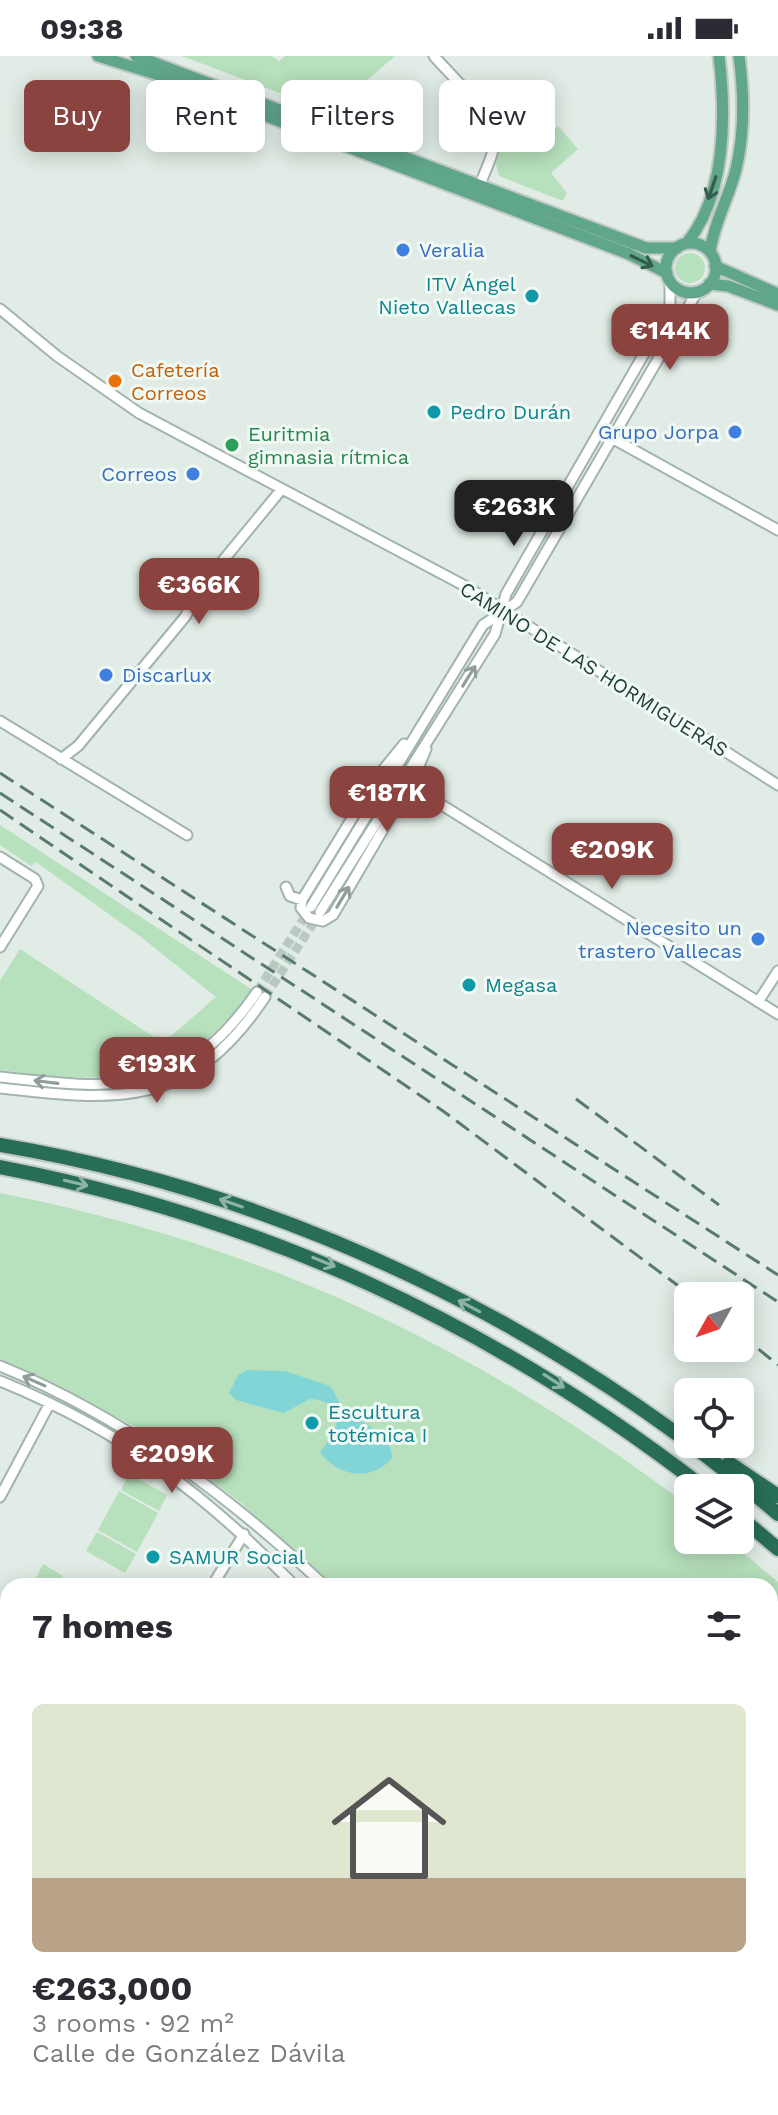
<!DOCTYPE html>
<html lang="en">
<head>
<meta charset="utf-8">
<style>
  :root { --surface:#fff; --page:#f7f7f7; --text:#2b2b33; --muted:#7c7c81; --accent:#8a433e }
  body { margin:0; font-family:"Work Sans",sans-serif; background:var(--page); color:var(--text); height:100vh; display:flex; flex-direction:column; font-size:30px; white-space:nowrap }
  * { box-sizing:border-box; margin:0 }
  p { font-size:26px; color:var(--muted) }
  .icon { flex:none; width:44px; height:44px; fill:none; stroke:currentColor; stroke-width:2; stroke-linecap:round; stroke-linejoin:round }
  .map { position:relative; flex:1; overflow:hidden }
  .drawer { position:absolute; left:0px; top:1522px; width:778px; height:538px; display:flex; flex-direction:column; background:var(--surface); border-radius:24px 24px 0 0; box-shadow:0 4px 20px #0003 }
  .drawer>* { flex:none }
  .banner { position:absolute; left:24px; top:24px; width:730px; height:72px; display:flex; gap:16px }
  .needle { width:52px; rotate:230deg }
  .tools { position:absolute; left:674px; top:1226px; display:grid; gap:16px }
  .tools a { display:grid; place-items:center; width:80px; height:80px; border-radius:12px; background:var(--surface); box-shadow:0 4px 20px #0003; font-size:40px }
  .price { position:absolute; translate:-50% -68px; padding:0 18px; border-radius:16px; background:var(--accent); color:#fff; font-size:26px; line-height:52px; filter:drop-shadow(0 2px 4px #0008) }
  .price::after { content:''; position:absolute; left:50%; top:48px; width:24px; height:18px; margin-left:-12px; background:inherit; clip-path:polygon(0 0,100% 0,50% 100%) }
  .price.active { background:#222; color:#fff }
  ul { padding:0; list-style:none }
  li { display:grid; align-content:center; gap:16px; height:424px; padding:0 32px }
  li span { display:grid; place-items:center; height:248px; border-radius:12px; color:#555 }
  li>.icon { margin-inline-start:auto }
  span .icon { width:144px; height:144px; fill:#fffc; stroke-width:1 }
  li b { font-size:34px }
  h2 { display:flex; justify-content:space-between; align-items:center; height:96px; padding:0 32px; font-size:34px }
  .pill { padding:0 28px; border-radius:12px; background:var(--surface); box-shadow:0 4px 20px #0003; font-size:28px; line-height:72px }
  .pill.active { background:var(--accent); color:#fff }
  .status { display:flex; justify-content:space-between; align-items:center; height:56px; padding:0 40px; background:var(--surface); direction:ltr }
  .status svg { height:22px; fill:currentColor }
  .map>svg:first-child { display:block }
  .green { fill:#b7e0bc }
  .water { fill:#82d5d7 }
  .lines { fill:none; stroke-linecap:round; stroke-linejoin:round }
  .minor-tunnel { stroke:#b9c9c1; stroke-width:9; stroke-dasharray:9 4.5; stroke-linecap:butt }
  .minor-casing { stroke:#a2b4ac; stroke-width:13 }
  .major-casing { stroke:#c0c9c6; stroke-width:15 }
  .highway-casing { stroke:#c0c9c6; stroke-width:18 }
  .minor { stroke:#fff; stroke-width:9 }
  .major { stroke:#60a68b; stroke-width:11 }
  .highway { stroke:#286d56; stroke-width:14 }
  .rail { stroke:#597a6d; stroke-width:3; stroke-dasharray:16 8; stroke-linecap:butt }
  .oneway { stroke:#325d4d }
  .oneway2 { stroke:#8f9e98 }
  .oneway3 { stroke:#8cb3a5 }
  .shop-dot { fill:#3f7fe0; stroke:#f1f9f4; stroke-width:3 }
  .culture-dot { fill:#0f9aa8; stroke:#f1f9f4; stroke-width:3 }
  .food-dot { fill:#e8710a; stroke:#f1f9f4; stroke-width:3 }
  .leisure-dot { fill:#2e9e5b; stroke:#f1f9f4; stroke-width:3 }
  .labels { text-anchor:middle; stroke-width:6; stroke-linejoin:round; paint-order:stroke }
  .shop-label { font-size:20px; fill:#366cbe; stroke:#f1f9f4; text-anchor:end }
  .culture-label { font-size:20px; fill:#0d838f; stroke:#f1f9f4; text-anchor:start }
  .food-label { font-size:20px; fill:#c56008; stroke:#f1f9f4; text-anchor:start }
  .leisure-label { font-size:20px; fill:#27864d; stroke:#f1f9f4; text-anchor:start }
  .street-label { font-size:20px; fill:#1f3e32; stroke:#f1f9f4 }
</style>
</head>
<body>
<div class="status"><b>09:38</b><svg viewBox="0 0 49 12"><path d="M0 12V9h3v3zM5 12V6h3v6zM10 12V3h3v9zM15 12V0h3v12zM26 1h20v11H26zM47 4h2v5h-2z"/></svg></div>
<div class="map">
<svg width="778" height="2059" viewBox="0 0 778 2059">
  <rect width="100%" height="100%" fill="#e0ece5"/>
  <path class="green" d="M182,0H271L279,5L285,0H395L330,56Z
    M558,70L578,93L551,117L567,137L563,145L499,120L496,108L502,80L519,78L530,94Z
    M675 212a15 15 0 1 1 30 0a15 15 0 1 1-30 0Z
    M0,769L251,933C184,1032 108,1028 0,1014V925L20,893L163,987L216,941L141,881L36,806L31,810L0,789Z
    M0,1137C258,1188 467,1286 678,1442L688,1451V1484H728L778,1526V1795L770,1792V1530H331L240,1446L146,1376L0,1303Z
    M129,1418L167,1439L159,1455L121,1434Z
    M119,1435L158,1457L137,1496L98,1474Z
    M97,1476L136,1498L125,1517L86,1495Z
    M43,1508L63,1520L58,1530H32Z
    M8,1699V2010L0,2012V1700Z"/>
  <path class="water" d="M247,1314L285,1315L330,1330C335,1337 338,1346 344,1352C359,1368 392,1375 392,1402C371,1427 337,1420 320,1396C338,1375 351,1346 310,1343L284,1357L236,1344L229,1337L238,1319Z"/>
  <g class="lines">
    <path class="minor-tunnel" d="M257,936L309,854
      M265,941L318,860"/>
    <g class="minor-casing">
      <path id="minor" d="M434,0C450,19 492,56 494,80C496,96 485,114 480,129
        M0,253L57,300L139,357L467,531L778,729
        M601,376L778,474
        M0,665L187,779
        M404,688L378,720L302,844L301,852L309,862L323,865L333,859L416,717
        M426,693L416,717L429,741L778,958
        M61,703L78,690L185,561L202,530L281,434
        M401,743L429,741
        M0,801L35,823L38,830L0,891
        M286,831L290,840L302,844
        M311,851L483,569L517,546L697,236
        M320,856L495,578L506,538L664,263L670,249V225
        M758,946L778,915
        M0,1021C115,1034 184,1042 257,936
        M0,1032C120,1046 191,1052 265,941
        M0,1310C124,1361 228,1439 325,1530
        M0,1325C122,1375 204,1437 295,1530
        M0,1441L50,1347
        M212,1530L244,1478
        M0,1673L8,1671
        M0,1686L8,1685
        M770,1799L778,1802
        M770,1814L778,1818
        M770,1957L778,1955
        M0,2030L8,2028
        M687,2052L699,2059
        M319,2059L323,2052
        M334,2059V2052"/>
    </g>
    <g class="major-casing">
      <path id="major" d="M98,0L156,18L629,198L667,217
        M136,0L646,192H677
        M687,187C727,137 726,60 719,0
        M666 212a25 25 0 1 1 50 0a25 25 0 1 1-50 0Z
        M710,196C714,166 729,142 736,113C745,76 744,37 739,0
        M715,210L778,238
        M709,228L728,230L778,249"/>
    </g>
    <g class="highway-casing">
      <path id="highway" d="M0,1089C285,1137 559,1270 778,1458
        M0,1111C264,1162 491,1267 704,1432
        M729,1407L778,1440
        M740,1461L778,1493"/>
    </g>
    <use href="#minor" class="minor"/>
    <use href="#major" class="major"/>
    <use href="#highway" class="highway"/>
    <path class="rail" d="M0,717L778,1219
      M0,737L778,1246
      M0,754L443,1055L692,1240
      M576,1043L719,1149
      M740,1278L778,1309"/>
  </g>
  <defs><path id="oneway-shaft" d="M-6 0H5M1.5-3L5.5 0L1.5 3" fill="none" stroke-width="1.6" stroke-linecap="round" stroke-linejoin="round" transform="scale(2)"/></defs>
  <g class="oneway">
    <use href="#oneway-shaft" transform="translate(712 132) rotate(109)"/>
    <use href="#oneway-shaft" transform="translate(642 205) rotate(26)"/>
  </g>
  <g class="oneway2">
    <use href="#oneway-shaft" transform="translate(469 620) rotate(-58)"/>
    <use href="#oneway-shaft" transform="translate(343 841) rotate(-59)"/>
    <use href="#oneway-shaft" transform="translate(46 1026) rotate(-173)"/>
    <use href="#oneway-shaft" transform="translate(34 1325) rotate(-156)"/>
  </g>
  <g class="oneway3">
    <use href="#oneway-shaft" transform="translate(76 1127) rotate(13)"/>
    <use href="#oneway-shaft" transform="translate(231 1147) rotate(-161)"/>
    <use href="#oneway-shaft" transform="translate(324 1206) rotate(22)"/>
    <use href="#oneway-shaft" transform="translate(469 1250) rotate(-152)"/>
    <use href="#oneway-shaft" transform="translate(554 1325) rotate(33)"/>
  </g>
  <g class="shop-dot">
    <circle cx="403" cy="194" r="8"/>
    <circle cx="735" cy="376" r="8"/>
    <circle cx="193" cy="418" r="8"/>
    <circle cx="106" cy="619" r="8"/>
    <circle cx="758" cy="883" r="8"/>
  </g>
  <g class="culture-dot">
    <circle cx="532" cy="240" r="8"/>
    <circle cx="434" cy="356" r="8"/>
    <circle cx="469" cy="929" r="8"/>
    <circle cx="312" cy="1367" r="8"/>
    <circle cx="153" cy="1501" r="8"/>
  </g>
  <circle class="food-dot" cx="115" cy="325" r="8"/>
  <circle class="leisure-dot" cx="232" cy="389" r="8"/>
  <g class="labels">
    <g class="shop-label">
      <text x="419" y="201" text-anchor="start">Veralia</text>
      <text x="719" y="383">Grupo Jorpa</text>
      <text x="177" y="425">Correos</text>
      <text x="122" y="626" text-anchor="start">Discarlux</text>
      <text x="742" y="879">Necesito un<tspan x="742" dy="23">trastero Vallecas</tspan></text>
    </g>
    <g class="culture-label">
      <text x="516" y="235" text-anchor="end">ITV Ángel<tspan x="516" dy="23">Nieto Vallecas</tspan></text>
      <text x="450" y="363">Pedro Durán</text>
      <text x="485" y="936">Megasa</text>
      <text x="328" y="1363">Escultura<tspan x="328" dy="23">totémica I</tspan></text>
      <text x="169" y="1508">SAMUR Social</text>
    </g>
    <g class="food-label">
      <text x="131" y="321">Cafetería<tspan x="131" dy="23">Correos</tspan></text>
    </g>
    <g class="leisure-label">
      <text x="248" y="385">Euritmia<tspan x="248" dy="23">gimnasia rítmica</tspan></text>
    </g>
    <g class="street-label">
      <text transform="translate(594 613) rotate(32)" y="7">CAMINO DE LAS HORMIGUERAS</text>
    </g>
  </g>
</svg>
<div class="tools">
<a><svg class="needle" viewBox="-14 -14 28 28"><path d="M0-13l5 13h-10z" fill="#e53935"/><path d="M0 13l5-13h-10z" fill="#7c7c81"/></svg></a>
<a><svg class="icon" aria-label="locate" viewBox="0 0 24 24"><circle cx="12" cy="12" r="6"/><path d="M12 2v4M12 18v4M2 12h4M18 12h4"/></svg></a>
<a><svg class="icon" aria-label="layers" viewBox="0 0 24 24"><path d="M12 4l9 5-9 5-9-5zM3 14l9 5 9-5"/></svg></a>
</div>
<b class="price" style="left:670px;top:316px">€144K</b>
<b class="price active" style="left:514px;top:492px">€263K</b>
<b class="price" style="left:199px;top:570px">€366K</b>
<b class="price" style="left:387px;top:778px">€187K</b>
<b class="price" style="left:612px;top:835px">€209K</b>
<b class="price" style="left:157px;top:1049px">€193K</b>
<b class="price" style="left:172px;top:1439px">€209K</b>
<div class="banner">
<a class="pill active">Buy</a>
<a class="pill">Rent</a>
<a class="pill">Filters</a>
<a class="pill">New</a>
</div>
<section class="drawer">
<h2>7 homes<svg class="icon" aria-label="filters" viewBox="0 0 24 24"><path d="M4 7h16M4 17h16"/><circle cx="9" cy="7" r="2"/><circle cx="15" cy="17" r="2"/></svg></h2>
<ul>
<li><span style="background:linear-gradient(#dfe7d0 70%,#b9a48a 0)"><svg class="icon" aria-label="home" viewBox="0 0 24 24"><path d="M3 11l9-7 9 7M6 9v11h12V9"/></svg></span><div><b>€263,000</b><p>3 rooms · 92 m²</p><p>Calle de González Dávila</p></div></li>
</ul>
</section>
</div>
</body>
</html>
